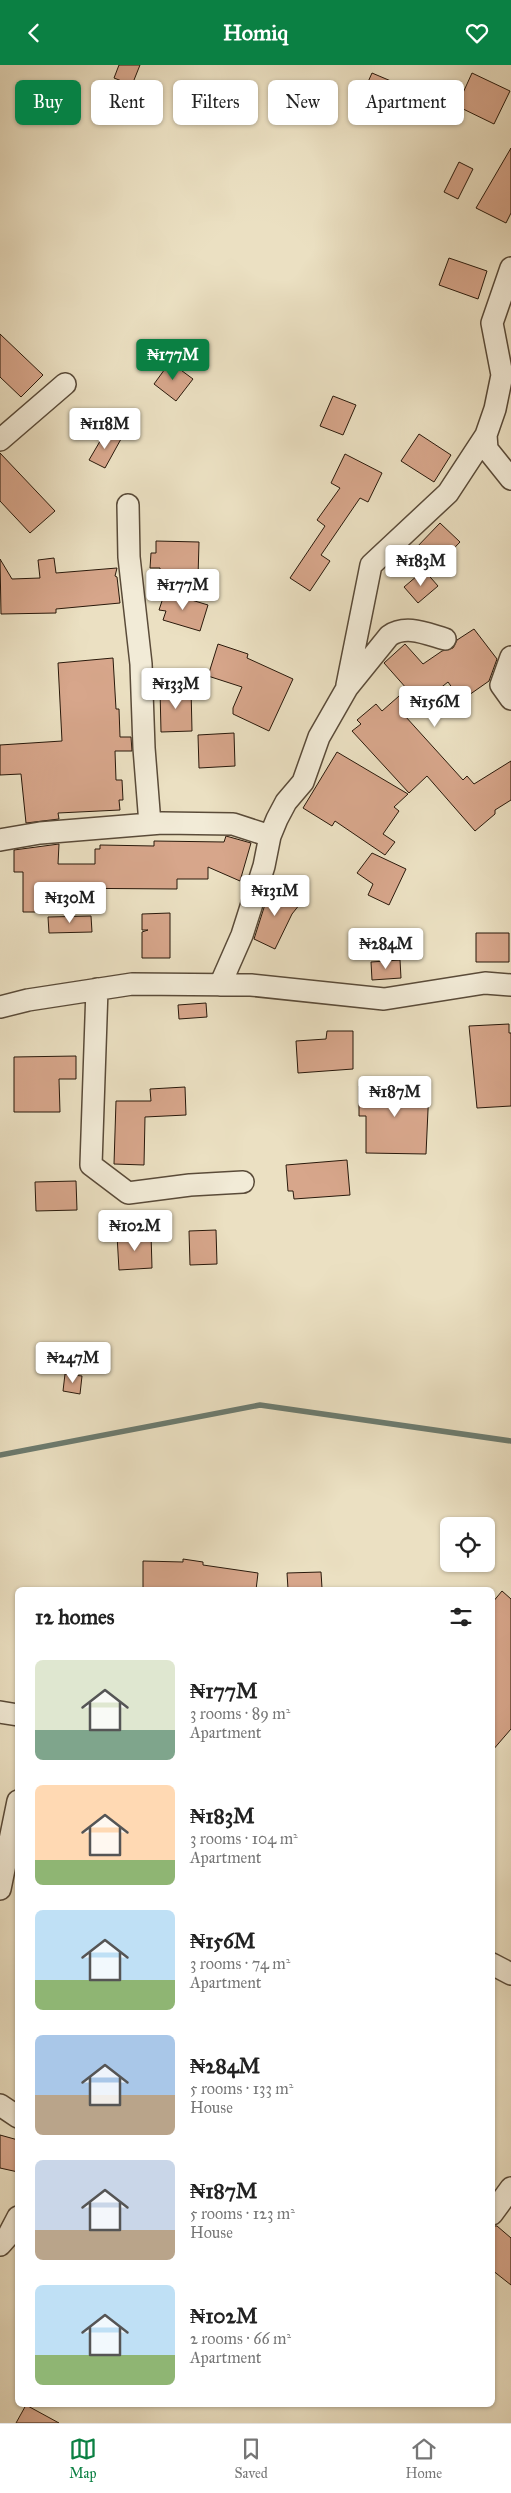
<!DOCTYPE html>
<html lang="en">
<head>
<meta charset="utf-8">
<style>
  :root { --surface:#fff; --page:#f6f6f6; --text:#222; --muted:#767676; --line:#e0e0e0; --accent:#0b8043 }
  body { margin:0; font-family:"IM FELL Great Primer",serif; background:var(--page); color:var(--text); height:100vh; display:flex; flex-direction:column; font-size:19px; white-space:nowrap }
  * { box-sizing:border-box; margin:0 }
  p { font-size:16px; color:var(--muted) }
  .icon { flex:none; width:28px; height:28px; fill:none; stroke:currentColor; stroke-width:2; stroke-linecap:round; stroke-linejoin:round }
  .map { position:relative; flex:1; overflow:hidden }
  .drawer { position:absolute; left:15px; top:1522px; width:480px; height:820px; display:flex; flex-direction:column; background:var(--surface); border-radius:8px; box-shadow:0 1px 4px #0004 }
  .drawer>* { flex:none }
  .top-card { position:absolute; left:15px; top:15px; width:481px; height:45px; display:flex; gap:10px }
  .controls { position:absolute; left:440px; top:1452px; display:grid; gap:10px }
  .controls a { display:grid; place-items:center; width:55px; height:55px; border-radius:8px; background:var(--surface); box-shadow:0 1px 4px #0004; font-size:25px }
  .price { position:absolute; translate:-50% -42px; padding:0 11px; border-radius:5px; background:#fff; color:#222; font-size:16px; line-height:32px; filter:drop-shadow(0 1px 2px #0008) }
  .price::after { content:''; position:absolute; left:50%; top:30px; width:15px; height:11px; margin-left:-8px; background:inherit; clip-path:polygon(0 0,100% 0,50% 100%) }
  .price.selected { background:var(--accent); color:#fff }
  ul { padding:0; list-style:none }
  li { display:flex; align-items:center; gap:15px; height:125px; padding:0 20px }
  li span { display:grid; place-items:center; flex:none; width:140px; height:100px; border-radius:8px; color:#555 }
  li>.icon { margin-inline-start:auto }
  span .icon { width:60px; height:60px; fill:#fffc; stroke-width:1 }
  li b { font-size:21px }
  h2 { display:flex; justify-content:space-between; align-items:center; height:60px; padding:0 20px; font-size:21px }
  .pill { padding:0 18px; border-radius:8px; background:var(--surface); box-shadow:0 1px 4px #0004; font-size:18px; line-height:45px }
  .pill.selected { background:var(--accent); color:#fff }
  header { display:flex; justify-content:space-between; align-items:center; height:65px; padding:0 20px; background:var(--accent); color:#fff; font-size:22px; font-weight:800 }
  .tabs { display:flex; justify-content:space-around; align-items:center; height:70px; border-top:1px solid var(--line); background:var(--surface); font-size:14px; color:var(--muted) }
  .tabs a { display:grid; justify-items:center; gap:2px }
  .tabs .selected { color:var(--accent) }
  .map>svg:first-child { display:block }
  .lines { fill:none; stroke-linecap:round; stroke-linejoin:round }
  .stream { stroke:#6c7b6f; stroke-width:5.5 }
  .building { fill:#d7a68b; stroke:#29190b }
  .street-casing { stroke:#5a4b39; stroke-width:24 }
  .street { stroke:#f2ebd7; stroke-width:21 }
</style>
</head>
<body>
<header><svg class="icon" aria-label="back" viewBox="0 0 24 24"><path d="M15 5l-7 7 7 7"/></svg>Homiq<svg class="icon" aria-label="heart" viewBox="0 0 24 24"><path d="M12 20l-8-8c-3-5 5-10 8-4 3-6 11-1 8 4z"/></svg></header>
<div class="map">
<svg width="511" height="2358" viewBox="0 0 511 2358">
  <rect width="100%" height="100%" fill="#ebe0c2"/>
  <filter id="stains"><feTurbulence type="fractalNoise" baseFrequency=".004" numOctaves="4"/><feColorMatrix values="0 0 0 0 .2 0 0 0 0 .09 0 0 0 0 .02 0 0 0 .5 -.17"/></filter>
  <radialGradient id="worn" r=".72"><stop offset=".6" stop-color="#630" stop-opacity="0"/><stop offset="1" stop-color="#630" stop-opacity=".3"/></radialGradient>
  <g class="lines">
    <path class="stream" d="M0,1390L260,1340L511,1376"/>
  </g>
  <path class="building" d="M119,0H140L132,20L114,13Z
    M372,8L398,19L385,48L359,37Z
    M472,8L510,26L494,59L457,41Z
    M511,83V148L506,158L476,143Z
    M459,97L473,104L458,134L444,127Z
    M449,193L487,206L478,234L439,220Z
    M0,269L43,310L21,332L0,312Z
    M170,297L193,314L176,336L154,319Z
    M333,331L356,340L343,370L320,361Z
    M106,366L121,374L105,403L89,395Z
    M419,369L451,390L434,417L401,396Z
    M0,388L55,446L30,468L0,436Z
    M345,389L382,408L368,437L360,433L321,490L330,496L310,526L290,513L325,461L317,455L340,423L331,418Z
    M440,458L460,477L435,503L415,484Z
    M156,476L199,477L198,512L160,511V503H150L151,488H156Z
    M54,493L56,508L117,503L115,511L117,512L120,538L56,544V548L1,549L0,494L12,514L40,513L38,495Z
    M424,505L438,521L418,538L404,522Z
    M165,527L208,540L200,566L163,555L166,546L159,545Z
    M474,564L497,594L489,616L469,630L466,626L458,631L448,617L405,651L463,715L467,711L474,719L511,696V735L495,745V749L475,766L427,711L409,728L352,666L361,659L357,655L376,639L382,646L407,624L384,598L405,579L423,599L442,586L453,583L457,575Z
    M218,579L248,589L247,593L293,614L269,666L233,649V643L242,622L208,611Z
    M113,593L116,644H119L120,672H131L132,686H115L116,715H122L123,735H119L120,745L58,748L59,754L26,758L21,709L0,710V680L62,676L58,598Z
    M191,623L192,666L161,667L160,624Z
    M234,668L235,701L199,703L198,670Z
    M337,687L408,729L394,742L399,746L383,769L395,777L385,790L335,756L332,761L303,743Z
    M226,771L251,778L240,816L208,802V814H177V824L44,823V847H23V807H14V785L59,779L58,799H95V784H100V780L154,781V776L224,777Z
    M372,788L406,804L389,840L368,830L373,819L357,808Z
    M276,820L300,839L292,849L275,884L254,874L268,830Z
    M170,848V893H142V867L148,865H142V849Z
    M91,851L92,867L49,868L48,852Z
    M476,868H509V897H476Z
    M400,895L401,913L372,915L371,897Z
    M206,938L207,952L179,954L178,940Z
    M509,959V968H511V1041L477,1043L469,961Z
    M327,966H353V1004L298,1008L296,976L326,974Z
    M76,991V1014H59L60,1047H14V992Z
    M418,1019V1023H429L426,1089L366,1088V1051H359V1021Z
    M185,1022L186,1050L145,1052L144,1100L114,1099L116,1036H151L150,1024Z
    M347,1095L350,1130L294,1134L293,1126H288L286,1100Z
    M76,1116L77,1145L36,1146L35,1117Z
    M216,1165L217,1199L190,1200L189,1166Z
    M151,1169L152,1203L119,1205L117,1170Z
    M65,1309L82,1311L80,1329L63,1326Z
    M183,1494L203,1497V1500L258,1508L256,1525H143V1496L183,1497Z
    M321,1507L322,1523L288,1524L287,1508Z
    M502,1526L511,1534V1664L492,1686V1538Z
    M0,2070L18,2075V2107L0,2103Z
    M492,2161H497L511,2173V2220L492,2205Z
    M26,2340L59,2358H16Z"/>
  <g class="lines">
    <g class="street-casing">
      <path id="street" d="M511,203L492,258L502,310L495,344L486,370L487,384L511,414
        M0,375L65,319
        M128,440L129,492L141,599L144,683L150,759
        M511,592L501,620L511,634
        M347,620L371,500L448,428L486,370
        M0,775L40,768L162,758L233,759L270,771
        M220,920L242,870L264,801L270,771L277,754L286,737L303,717L319,672L347,623L389,571C406,559 427,569 445,574
        M97,924L91,1100L128,1128L190,1120L243,1117
        M0,942L28,935L132,919L251,920L384,934L485,918L511,920
        M0,1647L18,1650
        M0,1824L18,1736
        M492,1899L511,1909
        M0,2040L18,2052
        M492,2149L511,2123
        M0,2180L8,2171L18,2152"/>
    </g>
    <use href="#street" class="street"/>
  </g>
  <rect width="100%" height="100%" filter="url(#stains)"/>
  <rect width="100%" height="100%" fill="url(#worn)"/>
</svg>
<div class="controls">
<a><svg class="icon" aria-label="locate" viewBox="0 0 24 24"><circle cx="12" cy="12" r="6"/><path d="M12 2v4M12 18v4M2 12h4M18 12h4"/></svg></a>
</div>
<b class="price selected" style="left:173px;top:316px">₦177M</b>
<b class="price" style="left:105px;top:385px">₦118M</b>
<b class="price" style="left:421px;top:522px">₦183M</b>
<b class="price" style="left:183px;top:546px">₦177M</b>
<b class="price" style="left:176px;top:645px">₦133M</b>
<b class="price" style="left:435px;top:663px">₦156M</b>
<b class="price" style="left:275px;top:852px">₦131M</b>
<b class="price" style="left:70px;top:859px">₦130M</b>
<b class="price" style="left:386px;top:905px">₦284M</b>
<b class="price" style="left:395px;top:1053px">₦187M</b>
<b class="price" style="left:135px;top:1187px">₦102M</b>
<b class="price" style="left:73px;top:1319px">₦247M</b>
<div class="top-card">
<a class="pill selected">Buy</a>
<a class="pill">Rent</a>
<a class="pill">Filters</a>
<a class="pill">New</a>
<a class="pill">Apartment</a>
</div>
<section class="drawer">
<h2>12 homes<svg class="icon" aria-label="filters" viewBox="0 0 24 24"><path d="M4 7h16M4 17h16"/><circle cx="9" cy="7" r="2"/><circle cx="15" cy="17" r="2"/></svg></h2>
<ul>
<li><span style="background:linear-gradient(#dfe7d0 70%,#7fa58c 0)"><svg class="icon" aria-label="home" viewBox="0 0 24 24"><path d="M3 11l9-7 9 7M6 9v11h12V9"/></svg></span><div><b>₦177M</b><p>3 rooms · 89 m²</p><p>Apartment</p></div></li>
<li><span style="background:linear-gradient(#ffd9b3 75%,#8fb573 0)"><svg class="icon" aria-label="home" viewBox="0 0 24 24"><path d="M3 11l9-7 9 7M6 9v11h12V9"/></svg></span><div><b>₦183M</b><p>3 rooms · 104 m²</p><p>Apartment</p></div></li>
<li><span style="background:linear-gradient(#bfe0f5 70%,#8fb573 0)"><svg class="icon" aria-label="home" viewBox="0 0 24 24"><path d="M3 11l9-7 9 7M6 9v11h12V9"/></svg></span><div><b>₦156M</b><p>3 rooms · 74 m²</p><p>Apartment</p></div></li>
<li><span style="background:linear-gradient(#a9c7e8 60%,#b9a48a 0)"><svg class="icon" aria-label="home" viewBox="0 0 24 24"><path d="M3 11l9-7 9 7M6 9v11h12V9"/></svg></span><div><b>₦284M</b><p>5 rooms · 133 m²</p><p>House</p></div></li>
<li><span style="background:linear-gradient(#c9d6e8 70%,#b9a48a 0)"><svg class="icon" aria-label="home" viewBox="0 0 24 24"><path d="M3 11l9-7 9 7M6 9v11h12V9"/></svg></span><div><b>₦187M</b><p>5 rooms · 123 m²</p><p>House</p></div></li>
<li><span style="background:linear-gradient(#bfe0f5 70%,#8fb573 0)"><svg class="icon" aria-label="home" viewBox="0 0 24 24"><path d="M3 11l9-7 9 7M6 9v11h12V9"/></svg></span><div><b>₦102M</b><p>2 rooms · 66 m²</p><p>Apartment</p></div></li>
</ul>
</section>
</div>
<nav class="tabs">
<a class="selected"><svg class="icon" aria-label="map" viewBox="0 0 24 24"><path d="M3 6l6-2 6 2 6-2v14l-6 2-6-2-6 2zM9 4v14M15 6v14"/></svg>Map</a>
<a><svg class="icon" aria-label="saved" viewBox="0 0 24 24"><path d="M7 4h10v16l-5-4-5 4z"/></svg>Saved</a>
<a><svg class="icon" aria-label="home" viewBox="0 0 24 24"><path d="M3 11l9-7 9 7M6 9v11h12V9"/></svg>Home</a>
</nav>
</body>
</html>
